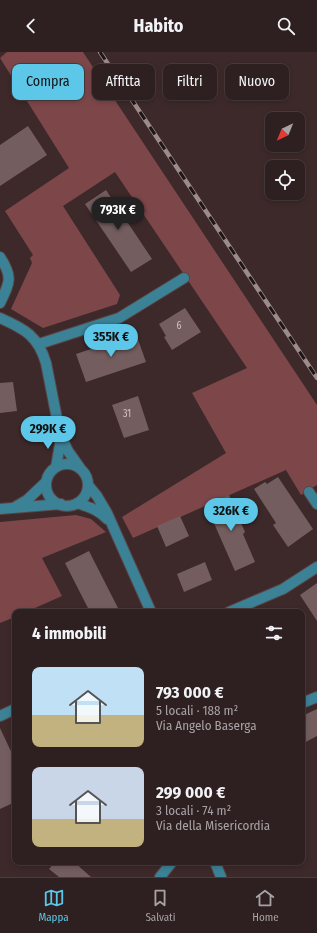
<!DOCTYPE html>
<html lang="it">
<head>
<meta charset="utf-8">
<style>
  :root { --surface:#2e1f20; --page:#362729; --text:#f1f3f6; --muted:#a7a2a5; --line:#493d3e; --accent:#5cc7e8 }
  body { margin:0; font-family:"Fira Sans Condensed",sans-serif; background:var(--page); color:var(--text); height:100vh; display:flex; flex-direction:column; font-size:15px; white-space:nowrap }
  * { box-sizing:border-box; margin:0 }
  p { font-size:13px; color:var(--muted) }
  .icon { flex:none; width:22px; height:22px; fill:none; stroke:currentColor; stroke-width:2; stroke-linecap:round; stroke-linejoin:round }
  .map { position:relative; flex:1; overflow:hidden }
  .side { position:absolute; left:12px; top:557px; width:293px; height:256px; display:flex; flex-direction:column; background:var(--surface); border-radius:8px; box-shadow:0 2px 6px #0003,0 0 0 1px var(--line) }
  .side>* { flex:none }
  .hud { position:absolute; left:12px; top:12px; width:293px; height:36px; display:flex; gap:8px }
  .needle { width:26px; rotate:223deg }
  .fabs { position:absolute; left:265px; top:60px; display:grid; gap:8px }
  .fabs a { display:grid; place-items:center; width:40px; height:40px; border-radius:8px; background:var(--surface); box-shadow:0 2px 6px #0003,0 0 0 1px var(--line); font-size:20px }
  .price { position:absolute; translate:-50% -34px; padding:0 9px; border-radius:14px; background:var(--accent); color:#111; font-size:13px; line-height:26px; filter:drop-shadow(0 1px 2px #0008) }
  .price::after { content:''; position:absolute; left:50%; top:24px; width:12px; height:9px; margin-left:-6px; background:inherit; clip-path:polygon(0 0,100% 0,50% 100%) }
  .price.active { background:#222; color:#fff }
  ul { padding:0; list-style:none }
  li { display:flex; align-items:center; gap:12px; height:100px; padding:0 20px }
  li span { display:grid; place-items:center; flex:none; width:112px; height:80px; border-radius:8px; color:#555 }
  li>.icon { margin-inline-start:auto }
  span .icon { width:48px; height:48px; fill:#fffc; stroke-width:1 }
  li b { font-size:17px }
  h2 { display:flex; justify-content:space-between; align-items:center; height:48px; padding:0 20px; font-size:17px }
  .chip { padding:0 14px; border-radius:8px; background:var(--surface); box-shadow:0 2px 6px #0003,0 0 0 1px var(--line); font-size:14px; line-height:36px }
  .chip.active { background:var(--accent); color:#111 }
  header { display:flex; justify-content:space-between; align-items:center; height:52px; padding:0 20px; background:var(--surface); font-size:18px; font-weight:700 }
  .tab-bar { display:flex; justify-content:space-around; align-items:center; height:56px; border-top:1px solid var(--line); background:var(--surface); font-size:11px; color:var(--muted) }
  .tab-bar a { display:grid; justify-items:center; gap:2px }
  .tab-bar .active { color:var(--accent) }
  .map>svg:first-child { display:block }
  .green { fill:#7d474a }
  .building { fill:#745d5e }
  .lines { fill:none; stroke-linecap:round; stroke-linejoin:round }
  .minor-casing { stroke:#5a4748; stroke-width:12 }
  .minor { stroke:#3c8297; stroke-width:10 }
  .rail-casing { stroke:#9c8b8b; stroke-width:4.5 }
  .rail { stroke:#1e1515; stroke-width:3; stroke-dasharray:9; stroke-linecap:butt }
  .labels { text-anchor:middle; stroke-width:3; stroke-linejoin:round; paint-order:stroke }
  .number-label { font-size:10px; fill:#d3c3c3 }
</style>
</head>
<body>
<header><svg class="icon" aria-label="back" viewBox="0 0 24 24"><path d="M15 5l-7 7 7 7"/></svg>Habito<svg class="icon" aria-label="search" viewBox="0 0 24 24"><circle cx="10" cy="10" r="6"/><path d="M15 15l6 6"/></svg></header>
<div class="map">
<svg width="317" height="825" viewBox="0 0 317 825">
  <rect width="100%" height="100%" fill="#3d292a"/>
  <path class="green" d="M7,0H83L317,353V433L301,443L286,418L133,486L122,465L226,401L192,341L247,316L115,120L63,154L120,243L117,252L43,276L11,257L32,211L30,206L33,203L5,159L69,116L0,6Z
    M76,463L91,467L106,480L42,506L62,544L26,560H15V565L0,571V470Z"/>
  <path class="building" d="M28,74L47,103L0,134V93Z
    M106,138L152,207L131,220L85,152Z
    M185,256L201,280L172,298L164,285L166,284L159,272Z
    M136,282L146,310L86,330L76,302Z
    M13,330L17,359L0,361V331Z
    M138,344L149,378L124,386L112,353Z
    M278,425L313,477L288,495L273,473L276,471L254,437L265,430L267,432Z
    M229,443L245,480L243,482L255,510L235,519L206,453Z
    M180,464L189,484L166,495L157,474Z
    M89,499L120,560H90L65,511Z
    M205,510L212,528L184,540L177,522Z
    M317,531V569L300,543Z
    M317,657V684L302,692V664Z
    M0,676L15,708V750L0,757Z
    M55,810H74L91,825H59L49,817Z"/>
  <g class="lines">
    <g class="minor-casing">
      <path id="minor" d="M0,205C13,225 10,230 0,251
        M0,266C25,277 38,284 46,311L60,382V392L56,415
        M39,292L119,266L184,226
        M61,384L68,399L80,416
        M46 433a21 21 0 1 1 42 0a21 21 0 1 1-42 0Z
        M88,433L97,444L107,461L151,560
        M309,440L317,452
        M77,451C89,455 99,458 107,467
        M15,455L27,448L46,430
        M0,457L61,452
        M229,560L283,537L317,515
        M302,651L317,645
        M0,664L15,657
        M215,810L221,825
        M160,825L172,810"/>
    </g>
    <use href="#minor" class="minor"/>
    <g class="rail-casing">
      <path id="rail" d="M100,0L317,326"/>
    </g>
    <use href="#rail" class="rail"/>
  </g>
  <g class="labels">
    <g class="number-label">
      <text x="179" y="277">6</text>
      <text x="127" y="365">31</text>
    </g>
  </g>
</svg>
<div class="fabs">
<a><svg class="needle" viewBox="-14 -14 28 28"><path d="M0-13l5 13h-10z" fill="#e53935"/><path d="M0 13l5-13h-10z" fill="#a7a2a5"/></svg></a>
<a><svg class="icon" aria-label="locate" viewBox="0 0 24 24"><circle cx="12" cy="12" r="6"/><path d="M12 2v4M12 18v4M2 12h4M18 12h4"/></svg></a>
</div>
<b class="price active" style="left:118px;top:179px">793K €</b>
<b class="price" style="left:111px;top:306px">355K €</b>
<b class="price" style="left:48px;top:398px">299K €</b>
<b class="price" style="left:231px;top:480px">326K €</b>
<div class="hud">
<a class="chip active">Compra</a>
<a class="chip">Affitta</a>
<a class="chip">Filtri</a>
<a class="chip">Nuovo</a>
</div>
<section class="side">
<h2>4 immobili<svg class="icon" aria-label="filters" viewBox="0 0 24 24"><path d="M4 7h16M4 17h16"/><circle cx="9" cy="7" r="2"/><circle cx="15" cy="17" r="2"/></svg></h2>
<ul>
<li><span style="background:linear-gradient(#bfe0f5 60%,#c2b280 0)"><svg class="icon" aria-label="home" viewBox="0 0 24 24"><path d="M3 11l9-7 9 7M6 9v11h12V9"/></svg></span><div><b>793 000 €</b><p>5 locali · 188 m²</p><p>Via Angelo Baserga</p></div></li>
<li><span style="background:linear-gradient(#c9d6e8 65%,#c2b280 0)"><svg class="icon" aria-label="home" viewBox="0 0 24 24"><path d="M3 11l9-7 9 7M6 9v11h12V9"/></svg></span><div><b>299 000 €</b><p>3 locali · 74 m²</p><p>Via della Misericordia</p></div></li>
</ul>
</section>
</div>
<nav class="tab-bar">
<a class="active"><svg class="icon" aria-label="map" viewBox="0 0 24 24"><path d="M3 6l6-2 6 2 6-2v14l-6 2-6-2-6 2zM9 4v14M15 6v14"/></svg>Mappa</a>
<a><svg class="icon" aria-label="saved" viewBox="0 0 24 24"><path d="M7 4h10v16l-5-4-5 4z"/></svg>Salvati</a>
<a><svg class="icon" aria-label="home" viewBox="0 0 24 24"><path d="M3 11l9-7 9 7M6 9v11h12V9"/></svg>Home</a>
</nav>
</body>
</html>
